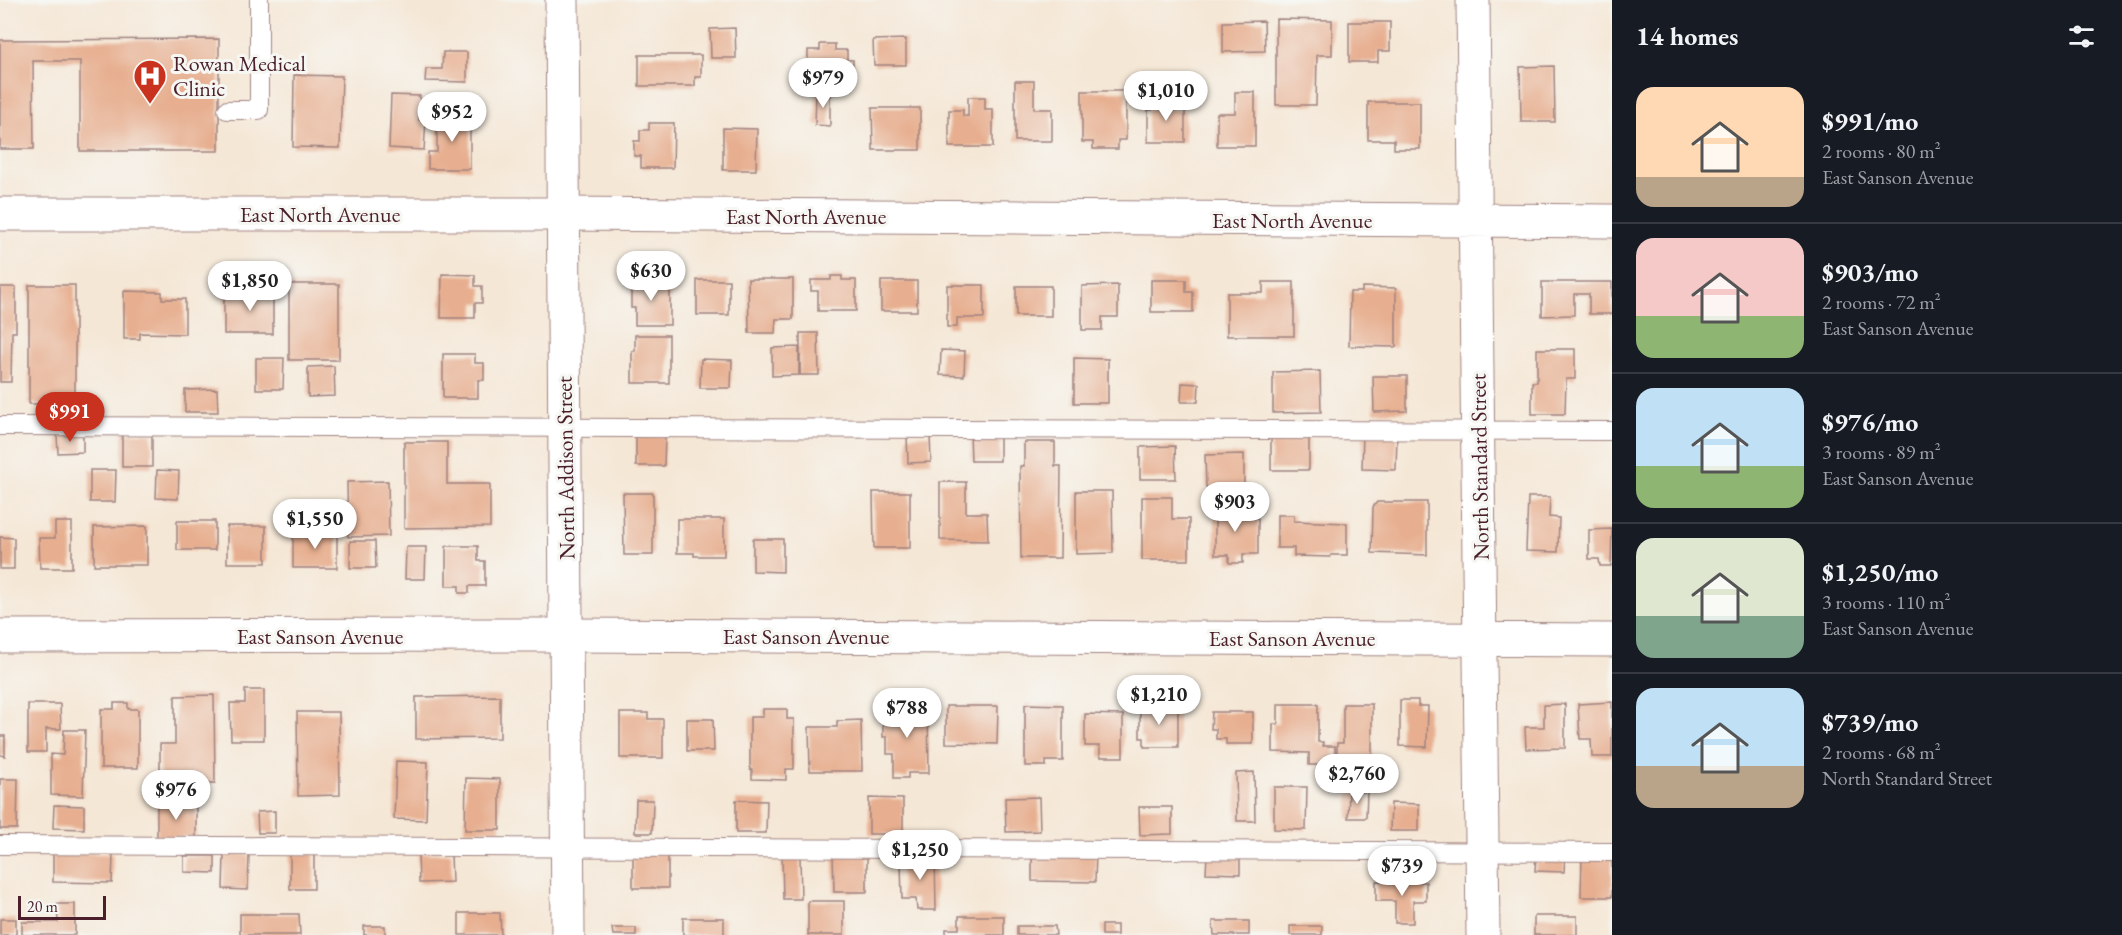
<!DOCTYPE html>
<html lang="en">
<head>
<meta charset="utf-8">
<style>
  :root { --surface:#171b24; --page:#242831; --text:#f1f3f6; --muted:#9ea1a6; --line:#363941; --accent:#c8321e }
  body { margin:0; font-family:"EB Garamond",serif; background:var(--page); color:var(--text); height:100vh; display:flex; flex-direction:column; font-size:22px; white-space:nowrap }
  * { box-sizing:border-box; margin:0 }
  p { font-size:20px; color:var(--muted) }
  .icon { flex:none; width:33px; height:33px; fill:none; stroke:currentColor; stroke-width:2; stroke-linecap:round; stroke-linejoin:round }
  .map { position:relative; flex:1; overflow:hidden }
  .drawer { display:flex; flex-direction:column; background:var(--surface); width:510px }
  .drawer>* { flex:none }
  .scale { position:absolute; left:18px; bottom:15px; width:88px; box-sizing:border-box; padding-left:6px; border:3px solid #4a1f2b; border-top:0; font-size:16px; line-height:21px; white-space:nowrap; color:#4a1f2b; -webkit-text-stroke:4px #f6f6f2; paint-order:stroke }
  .price { position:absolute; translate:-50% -51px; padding:0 14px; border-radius:21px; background:#fff; color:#222; font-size:20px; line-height:39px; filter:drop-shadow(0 2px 3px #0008) }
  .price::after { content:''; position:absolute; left:50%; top:36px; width:18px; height:14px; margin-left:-9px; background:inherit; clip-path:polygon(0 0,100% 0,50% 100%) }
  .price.active { background:var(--accent); color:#fff }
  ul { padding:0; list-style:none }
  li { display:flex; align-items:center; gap:18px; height:150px; padding:0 24px }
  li+li { border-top:2px solid var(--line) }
  li span { display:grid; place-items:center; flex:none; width:168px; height:120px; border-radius:18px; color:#555 }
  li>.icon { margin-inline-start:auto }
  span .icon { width:72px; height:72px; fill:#fffc; stroke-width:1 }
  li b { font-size:26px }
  h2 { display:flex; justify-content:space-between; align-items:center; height:72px; padding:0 24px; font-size:26px }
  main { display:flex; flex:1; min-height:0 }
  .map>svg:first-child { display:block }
  .building { fill:#e7af90 }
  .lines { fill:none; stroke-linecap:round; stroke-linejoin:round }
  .service-casing { stroke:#a08380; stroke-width:20 }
  .minor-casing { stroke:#a08380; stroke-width:35 }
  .tertiary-casing { stroke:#a08380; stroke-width:35 }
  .service { stroke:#fff; stroke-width:18 }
  .minor { stroke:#fff; stroke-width:33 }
  .tertiary { stroke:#fff; stroke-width:33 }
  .labels { text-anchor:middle; stroke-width:6; stroke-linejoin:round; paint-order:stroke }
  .poi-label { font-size:22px; fill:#4a1f2b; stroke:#f6f6f2; text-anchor:start }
  .street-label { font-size:22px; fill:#4a1f2b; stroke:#f6f6f2 }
</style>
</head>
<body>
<main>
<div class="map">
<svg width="1612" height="935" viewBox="0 0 1612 935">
  <rect width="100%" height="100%" fill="#f6f6f2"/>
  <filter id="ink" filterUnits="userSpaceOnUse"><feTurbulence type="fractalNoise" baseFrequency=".0167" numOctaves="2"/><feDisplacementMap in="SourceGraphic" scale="12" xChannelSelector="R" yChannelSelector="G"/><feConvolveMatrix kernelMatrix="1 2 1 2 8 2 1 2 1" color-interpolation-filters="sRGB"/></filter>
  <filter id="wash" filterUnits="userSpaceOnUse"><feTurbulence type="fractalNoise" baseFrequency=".008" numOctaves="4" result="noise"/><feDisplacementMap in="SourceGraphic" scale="24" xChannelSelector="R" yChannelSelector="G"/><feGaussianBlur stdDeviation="1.35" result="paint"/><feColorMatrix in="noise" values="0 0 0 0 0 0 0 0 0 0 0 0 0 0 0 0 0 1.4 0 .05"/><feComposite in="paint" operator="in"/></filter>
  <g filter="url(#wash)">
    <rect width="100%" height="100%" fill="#f5e7d6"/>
    <g id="blocks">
      <path class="building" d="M1276,19L1332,20V55H1317L1316,105H1276Z
        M1264,21L1265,51L1223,52V22Z
        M1349,22H1390V51H1378V62H1349Z
        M735,28L736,58H711L710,29Z
        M219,39V151H80V61H33L34,149H0V40Z
        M906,39V65H874L873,40Z
        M820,44H835V50H847V60H853V83H808V50H820Z
        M443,52H467V82L425,81L426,69H442Z
        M639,55H701V77H695V86H639Z
        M1554,66L1555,122H1521L1520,67Z
        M294,75L342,76L340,148L293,147Z
        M1015,81H1034V109H1052V141H1015Z
        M1082,91H1126V140H1118V149H1093V142H1082Z
        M1235,92H1255V146H1217V113H1235Z
        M816,93H830V126L815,125Z
        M391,95L420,96L419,120H426L424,150L389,148Z
        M968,97H985V109H993V147H949V110H963V116H968Z
        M1152,97H1169V110H1185V142H1148V110H1152Z
        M1368,102H1420V149H1394V140H1368Z
        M872,108H920V150H873Z
        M437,114H470V169H428V152H437Z
        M649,123H674L673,168H641V156H634V141H640V130H649Z
        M723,128L757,129L756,170H723Z
        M442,274L475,275V286H482V303H475V318H441Z
        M831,276H842V280H856V311H818V291H811V280H831Z
        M635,279H670V325H635V308H631V285H635Z
        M748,279H793V319H776L775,333H749Z
        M697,280H729V315H697Z
        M1151,280H1186V292H1193V312H1151Z
        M881,281H917V311H881Z
        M1263,282H1294V336H1227V293H1263Z
        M1542,282H1612V314H1589V294H1574V315L1542,316Z
        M289,284H339V360H289Z
        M29,285H75V404H29Z
        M947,285H984V318H957V327H947Z
        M1118,285V317H1102V330H1082V286Z
        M1016,286H1051V316H1016Z
        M0,287H16V332H12L11,382H0Z
        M245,287H273V334H224V296L245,297Z
        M1362,287L1396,288V347L1349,346L1350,292H1362Z
        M124,291L162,292V299H185V334L140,333V339H124Z
        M800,333H818L819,375H800Z
        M635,335H669V383H632V351H635Z
        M799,347V375L772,376V348Z
        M1537,349H1575V379H1566L1565,414H1532V382H1537Z
        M941,350L965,351L964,376L940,375Z
        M443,354H475V363H484V380H478V398H443Z
        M256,358H284L283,389H256Z
        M1074,358L1108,359V403H1074Z
        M701,359L732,360L731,388H700Z
        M334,366L335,396L308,397V367Z
        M1320,371L1321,412L1273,413V372Z
        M1373,376H1407V411L1374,412Z
        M1182,383L1199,384L1198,402H1181Z
        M217,389L218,412H185V390Z
        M83,433V452L58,453L57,435Z
        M122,433H152V467H122Z
        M970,433H1000V461H971Z
        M1271,434H1309V470H1271Z
        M1363,434L1397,435L1396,470L1362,469Z
        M930,435L931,462L908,463L907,436Z
        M636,436H665L664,466H636Z
        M404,442H447V484H490V527L404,528Z
        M1024,442H1055V466H1061L1060,558H1021L1020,466H1024Z
        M1175,446L1176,479H1140V447Z
        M1244,454V486L1206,487L1205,455Z
        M90,470H116L115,502H90Z
        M157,470L179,471L178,499L156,498Z
        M388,481L389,536L348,537L347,482Z
        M940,482H966V513H987L988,541L940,540Z
        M1076,491H1112L1113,553L1076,554Z
        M873,492H910V548H874Z
        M623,493H653V555H624Z
        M1142,497H1172V519H1189V560H1142Z
        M1528,497H1550L1549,517L1559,518L1558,552L1526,551Z
        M1377,502H1427V555L1372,553L1373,507Z
        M1215,505H1245V518H1258V554H1243V563H1229V555H1215Z
        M1277,515H1294V521L1347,523V555H1331L1330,557L1294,556V548H1277Z
        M677,519H724V556H694V553H677Z
        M177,521H215V550H177Z
        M55,522H72V568H40L39,538H55Z
        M147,526V565H94V527Z
        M227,526H266V563H227Z
        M1612,529L1611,566H1600L1599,559H1589V530Z
        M293,531H337V568H293Z
        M0,537L14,538V569H0Z
        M753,539H783V572L753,571Z
        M350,541H375L376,568H350Z
        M446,546H478V561H485V586H469V593H459V586H446Z
        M406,547H426L425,579H405Z
        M245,690H264V740H231L230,703H245Z
        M214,695L215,783H160V744H175V696Z
        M500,696V738L416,739V697Z
        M1400,700H1418V706H1428L1427,747L1400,746Z
        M1612,702V757H1592L1591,739H1580L1578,704Z
        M114,703H128V709H138V768H101V709H114Z
        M28,704H60L61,729H46V752H28Z
        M1025,704L1063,705V761H1046V766H1025Z
        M1278,704H1318V742H1323V746H1335V765H1309V753L1273,752V724H1278Z
        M1343,704H1372V760H1337V743H1343Z
        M1565,704V748L1526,749L1525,727H1544V705Z
        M1140,705H1178V747H1144V738H1140Z
        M883,706H928L929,773H908V778H894V754H887V737H883Z
        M946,706H998L997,744L946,743Z
        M763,709H787V719H794V769H786V780L752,779V770H750V717H763Z
        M297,712H339L340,795L298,796Z
        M1212,712H1253V744H1226V739H1216V729H1211Z
        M620,713H648V719H663V758H620Z
        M1085,714L1123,715V757H1100V746H1085Z
        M687,719H713L714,751H687Z
        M861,720L862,771H810L809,727H837V721Z
        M64,730H85L83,796L51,795V754L63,755Z
        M0,736H5V756L0,755Z
        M396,761L428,762L426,820L394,819Z
        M1254,772L1255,821H1237L1236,773Z
        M466,778L500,779V830H465Z
        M0,779H18L17,829H0Z
        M1274,787H1307L1306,830L1274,829Z
        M1349,791L1367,792L1366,818H1348Z
        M1039,797L1040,831L1006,832L1005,798Z
        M869,798L903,799V834H869Z
        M636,800H653L652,833H635Z
        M736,800L767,801L766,833H736Z
        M1391,803L1419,804V831H1390Z
        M54,805L84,806V829L53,828Z
        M157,805H196V837H157Z
        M1139,807H1172V834L1140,835Z
        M275,811V833H258L257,812Z
        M53,853L113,854L112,883L53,882Z
        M451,853L452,882L419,883L418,854Z
        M916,853H935L936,910H917L916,899H902L901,863H916Z
        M1032,853H1096L1095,882L1032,881Z
        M224,854L249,855L248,890L223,889Z
        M290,854H314V889H290Z
        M633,854H668V888H633Z
        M833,854H867V892H834Z
        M1536,854L1565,855L1564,872L1535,871Z
        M1207,855L1240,856V874L1206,873Z
        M1582,855H1612V897H1581Z
        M184,856H215V873L184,872Z
        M782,856H800L801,899H783Z
        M1376,881L1426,882V901H1413V923H1395V901H1376Z
        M808,901H844V935H808Z
        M57,904H75V935H22V922H58Z
        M459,913H500L501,935H459Z
        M240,914H299L300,935H240Z
        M959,916H1004V935H946V929H959Z
        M1534,916H1577V935H1534Z
        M683,918H724V935H683Z
        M0,919H16V935H0Z
        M1213,921H1249V935H1214Z
        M1102,925H1117V935H1102Z
        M364,926H385V935H364Z
        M1017,926H1055L1056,935H1017Z
        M1290,926H1322V935H1290Z
        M612,928H636V935H613Z"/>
    </g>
  </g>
  <g filter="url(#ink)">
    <use href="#blocks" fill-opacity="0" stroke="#a08380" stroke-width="1.5"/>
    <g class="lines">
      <g class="service-casing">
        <path id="service" d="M227,110H259V0
          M0,426L1612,431
          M0,845L1612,852"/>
      </g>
      <g class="minor-casing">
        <path id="minor" d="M1473,0L1483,935
          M0,214H563L1612,221
          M0,636L567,635L1612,640"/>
      </g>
      <g class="tertiary-casing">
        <path id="tertiary" d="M562,0L568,935"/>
      </g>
      <use href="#service" class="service"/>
      <use href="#minor" class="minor"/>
      <use href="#tertiary" class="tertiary"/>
    </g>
  </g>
  <defs>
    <g id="hospital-pin" transform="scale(1.725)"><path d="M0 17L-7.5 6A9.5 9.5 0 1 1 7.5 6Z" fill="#c8321e" stroke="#f6f6f2"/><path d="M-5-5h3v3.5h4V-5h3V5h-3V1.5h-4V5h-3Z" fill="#fff"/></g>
  </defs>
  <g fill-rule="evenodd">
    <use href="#hospital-pin" x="150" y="76"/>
  </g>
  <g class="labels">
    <g class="poi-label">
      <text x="173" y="71">Rowan Medical<tspan x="173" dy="25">Clinic</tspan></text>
    </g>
    <g class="street-label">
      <text x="320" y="222">East North Avenue</text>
      <text x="806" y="224">East North Avenue</text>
      <text x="1292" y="228">East North Avenue</text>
      <text transform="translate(1479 467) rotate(-91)" y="8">North Standard Street</text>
      <text transform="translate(565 468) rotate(-91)" y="8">North Addison Street</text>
      <text x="320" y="644">East Sanson Avenue</text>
      <text x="806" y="644">East Sanson Avenue</text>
      <text x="1292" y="646">East Sanson Avenue</text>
    </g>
  </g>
</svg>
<div class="scale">20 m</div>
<b class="price" style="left:823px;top:109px">$979</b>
<b class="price" style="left:1166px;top:122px">$1,010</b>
<b class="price" style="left:452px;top:143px">$952</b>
<b class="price" style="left:651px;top:302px">$630</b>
<b class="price" style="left:250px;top:312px">$1,850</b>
<b class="price active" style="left:70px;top:443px">$991</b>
<b class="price" style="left:1235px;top:533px">$903</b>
<b class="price" style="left:315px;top:550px">$1,550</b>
<b class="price" style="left:1159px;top:726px">$1,210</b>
<b class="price" style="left:907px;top:739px">$788</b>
<b class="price" style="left:1357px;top:805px">$2,760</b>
<b class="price" style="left:176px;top:821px">$976</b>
<b class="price" style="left:920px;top:881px">$1,250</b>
<b class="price" style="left:1402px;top:897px">$739</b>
</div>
<section class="drawer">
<h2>14 homes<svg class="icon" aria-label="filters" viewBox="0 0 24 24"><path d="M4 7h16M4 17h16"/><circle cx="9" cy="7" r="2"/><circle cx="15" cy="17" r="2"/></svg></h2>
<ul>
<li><span style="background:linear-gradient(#ffd9b3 75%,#b9a48a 0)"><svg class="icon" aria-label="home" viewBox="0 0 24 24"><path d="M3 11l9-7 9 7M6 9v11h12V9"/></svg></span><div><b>$991/mo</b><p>2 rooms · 80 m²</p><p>East Sanson Avenue</p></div></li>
<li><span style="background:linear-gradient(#f6c9c9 65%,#8fb573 0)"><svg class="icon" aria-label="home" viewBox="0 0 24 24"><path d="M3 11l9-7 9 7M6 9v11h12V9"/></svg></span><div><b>$903/mo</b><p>2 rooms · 72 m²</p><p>East Sanson Avenue</p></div></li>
<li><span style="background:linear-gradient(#bfe0f5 65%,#8fb573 0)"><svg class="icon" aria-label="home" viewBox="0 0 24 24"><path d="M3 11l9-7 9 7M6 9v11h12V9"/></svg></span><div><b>$976/mo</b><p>3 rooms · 89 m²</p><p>East Sanson Avenue</p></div></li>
<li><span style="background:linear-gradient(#dfe7d0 65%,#7fa58c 0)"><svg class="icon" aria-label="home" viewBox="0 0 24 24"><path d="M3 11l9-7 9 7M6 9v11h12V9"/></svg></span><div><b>$1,250/mo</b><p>3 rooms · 110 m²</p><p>East Sanson Avenue</p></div></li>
<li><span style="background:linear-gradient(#bfe0f5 65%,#b9a48a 0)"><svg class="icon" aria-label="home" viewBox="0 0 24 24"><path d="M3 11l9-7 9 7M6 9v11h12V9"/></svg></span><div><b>$739/mo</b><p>2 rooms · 68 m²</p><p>North Standard Street</p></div></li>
</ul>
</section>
</main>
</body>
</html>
